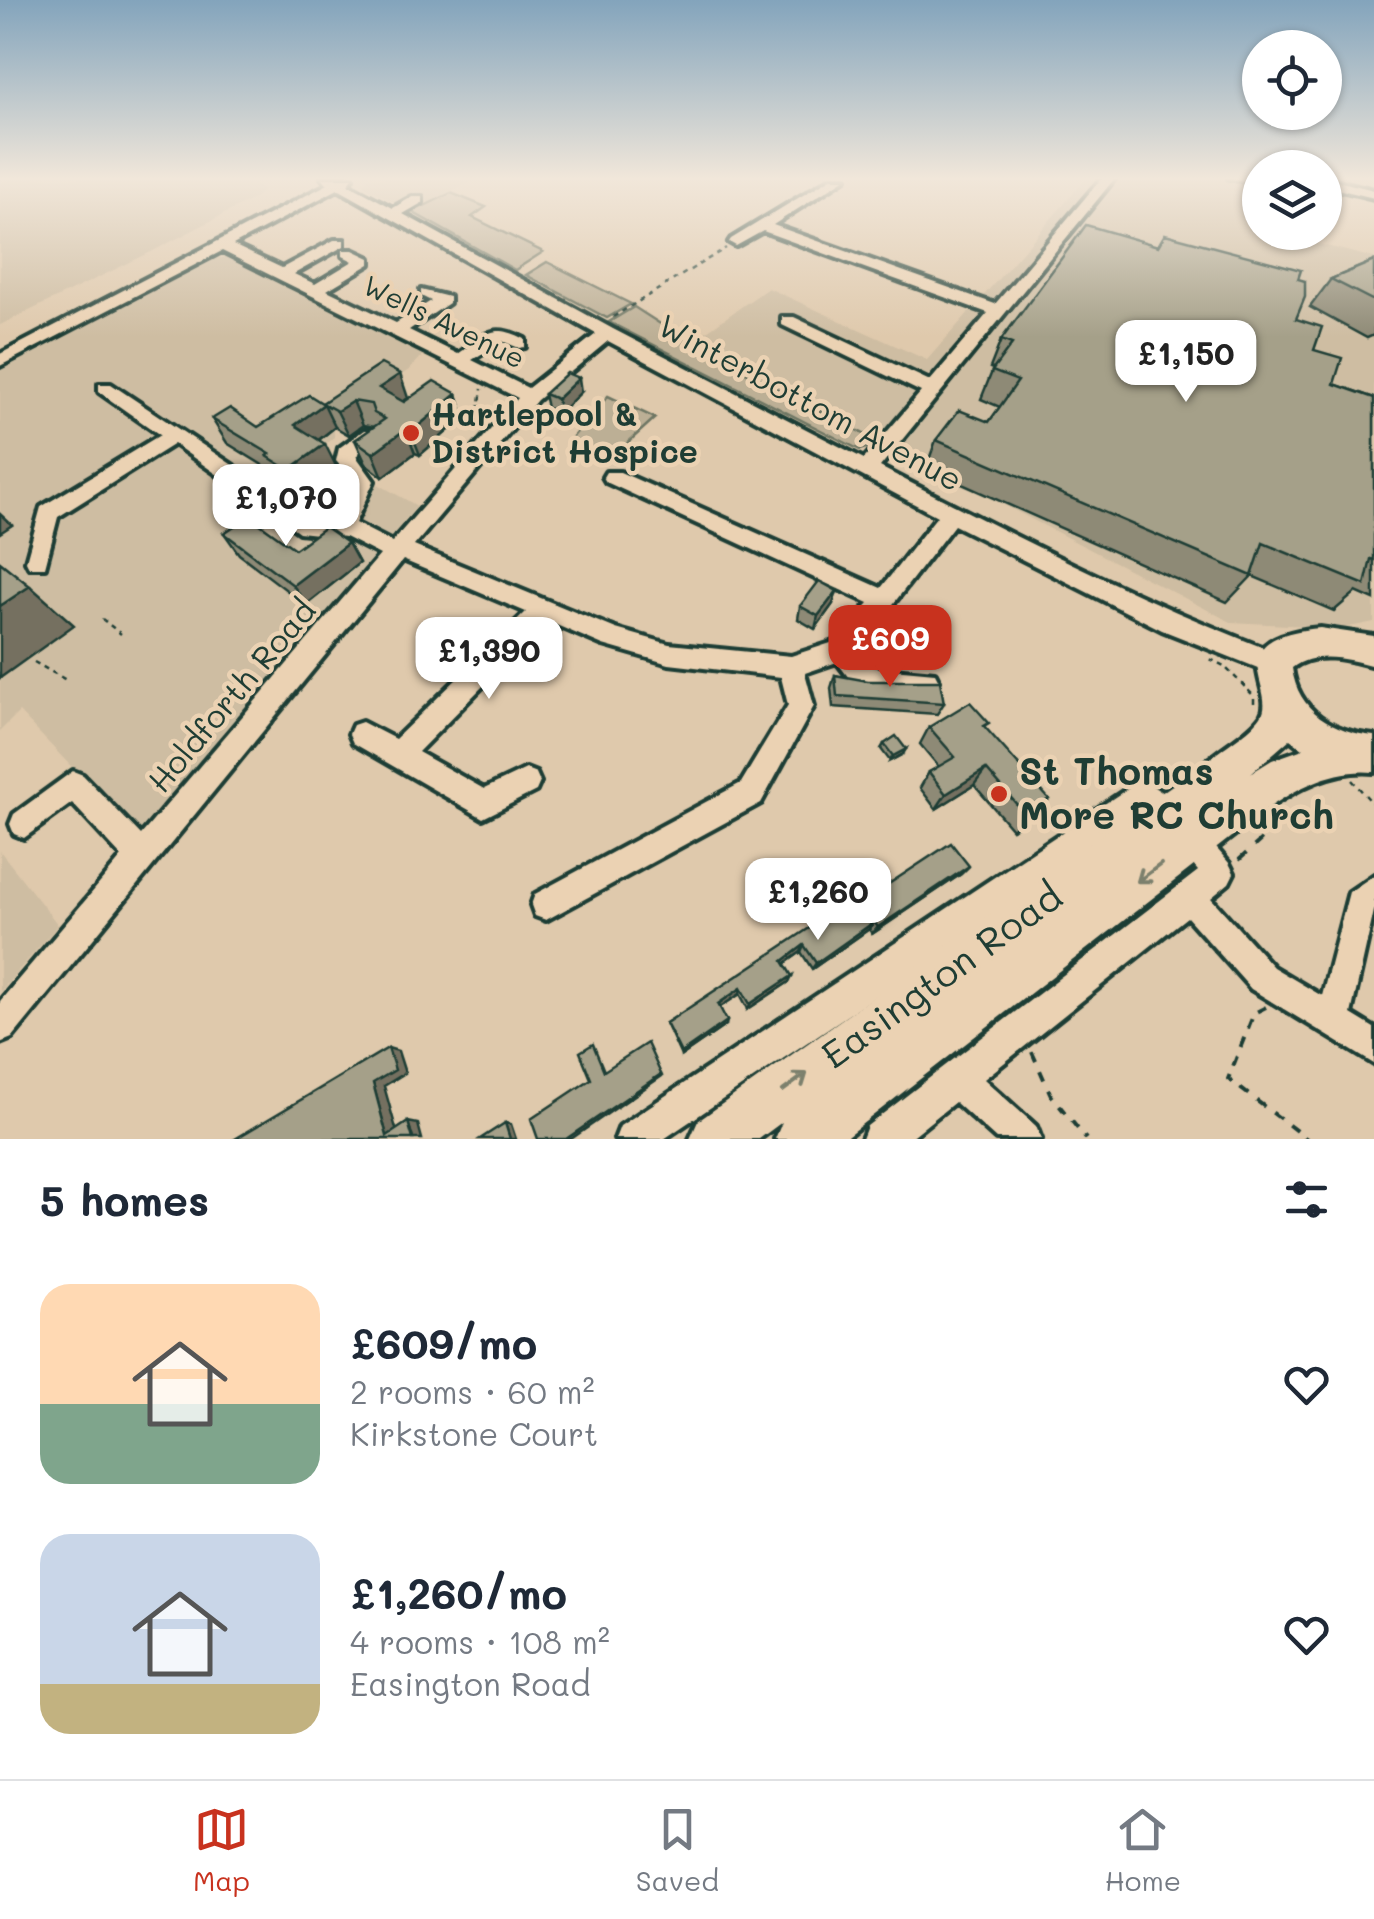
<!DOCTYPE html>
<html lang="en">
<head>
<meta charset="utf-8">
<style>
  :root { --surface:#fff; --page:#f6f6f7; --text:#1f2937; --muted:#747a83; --line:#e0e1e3; --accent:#c8321e }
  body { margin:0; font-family:Mali,sans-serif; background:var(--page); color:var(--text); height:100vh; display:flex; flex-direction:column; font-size:38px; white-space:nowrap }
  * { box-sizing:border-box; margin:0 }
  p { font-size:32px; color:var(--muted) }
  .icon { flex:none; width:55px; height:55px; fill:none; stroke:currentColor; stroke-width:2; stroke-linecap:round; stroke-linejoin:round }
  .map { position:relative; height:1139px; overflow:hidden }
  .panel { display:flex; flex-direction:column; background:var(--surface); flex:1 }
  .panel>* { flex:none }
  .controls { position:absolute; left:1242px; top:30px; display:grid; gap:20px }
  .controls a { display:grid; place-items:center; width:100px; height:100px; border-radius:50%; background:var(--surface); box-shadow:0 2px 8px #0004; font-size:50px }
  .price { position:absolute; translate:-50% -85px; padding:0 22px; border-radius:20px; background:#fff; color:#222; font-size:32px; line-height:65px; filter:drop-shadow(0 2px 5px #0008) }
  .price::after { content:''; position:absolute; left:50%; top:60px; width:30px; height:22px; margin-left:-15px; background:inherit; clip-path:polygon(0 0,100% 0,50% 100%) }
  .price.on { background:var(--accent); color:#fff }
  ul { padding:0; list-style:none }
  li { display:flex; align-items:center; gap:30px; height:250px; padding:0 40px }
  li span { display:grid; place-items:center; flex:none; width:280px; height:200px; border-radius:30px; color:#555 }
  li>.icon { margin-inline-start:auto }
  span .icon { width:120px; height:120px; fill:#fffc; stroke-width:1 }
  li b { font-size:42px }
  h2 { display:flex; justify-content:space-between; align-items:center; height:120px; padding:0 40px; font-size:42px }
  .menu { display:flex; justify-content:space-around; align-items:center; height:140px; border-top:2px solid var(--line); background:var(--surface); font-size:28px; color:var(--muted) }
  .menu a { display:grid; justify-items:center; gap:5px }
  .menu .on { color:var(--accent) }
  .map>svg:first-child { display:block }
  .built { fill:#cebda2 }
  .green { fill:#bcaf95; stroke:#6e7664; stroke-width:2.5 }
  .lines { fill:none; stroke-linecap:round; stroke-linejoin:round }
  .minor-casing { stroke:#1f3d34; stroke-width:8 }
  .highway-casing { stroke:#1f3d34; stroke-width:8 }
  .path-far1 { stroke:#1f3d34; stroke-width:2.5; stroke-dasharray:5 5; stroke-linecap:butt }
  .path { stroke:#1f3d34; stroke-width:4; stroke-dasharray:10 10; stroke-linecap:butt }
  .minor { fill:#ebd2b3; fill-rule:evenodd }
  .highway { fill:#ebd2b3; fill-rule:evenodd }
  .wall { fill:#8e8a76; stroke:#1f3d34; stroke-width:2.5 }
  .shaded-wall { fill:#747060; stroke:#1f3d34; stroke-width:2.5 }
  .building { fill:#a5a089; stroke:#1f3d34; stroke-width:2.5 }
  .oneway { stroke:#7b806d }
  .poi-dot { fill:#c8321e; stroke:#ebd2b3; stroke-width:4 }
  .labels { text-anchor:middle; stroke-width:9; stroke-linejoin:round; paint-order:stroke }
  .far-street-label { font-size:28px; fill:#1f3d34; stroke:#ebd2b3 }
  .street-label { font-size:32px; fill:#1f3d34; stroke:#ebd2b3 }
  .poi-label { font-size:32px; font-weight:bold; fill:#1f3d34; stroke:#ebd2b3; text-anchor:start }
  .near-poi-label { font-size:38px; font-weight:bold; fill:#1f3d34; stroke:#ebd2b3; text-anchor:start }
  .near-street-label { font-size:38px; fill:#1f3d34; stroke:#ebd2b3 }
</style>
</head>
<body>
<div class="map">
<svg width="1374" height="1139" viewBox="0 0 1374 1139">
  <rect width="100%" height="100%" fill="#dfc9ac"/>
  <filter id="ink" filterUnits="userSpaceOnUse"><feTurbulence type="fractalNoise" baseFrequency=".01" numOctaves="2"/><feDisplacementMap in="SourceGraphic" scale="20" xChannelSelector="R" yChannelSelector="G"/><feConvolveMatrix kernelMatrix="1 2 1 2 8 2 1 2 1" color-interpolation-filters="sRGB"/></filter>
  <g filter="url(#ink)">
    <path class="built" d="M15,178H247L263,190L253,199L151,252L0,325V183Z
      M367,178H479L412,212L364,186Z
      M1087,178H1260V232L1275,233L1374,258V622L1344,628L1231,622L690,343L768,288L927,360Z
      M230,256L423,355L409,370L334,420V437L318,450L417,506L138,836L19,712L0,731V369L215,259Z
      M0,851L58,925L0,992Z"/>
    <path class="green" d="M451,193L486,207L472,217L543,252L515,270L412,212Z
      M547,262L631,304L607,318L526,275Z
      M634,307L690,343L866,435L876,427L885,432L870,447L860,450L609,322Z
      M608,396L655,418L612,457L570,440Z"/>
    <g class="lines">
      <g class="minor-casing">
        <path id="minor" d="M322,178H353L348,184L393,208L412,197H422V203L403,214L613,329L864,459L921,392L782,325V317H794L930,381L988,313L763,231L736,246L729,242L731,239L831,178H846L773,225L995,304L1102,178H1115L880,467C1012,535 1142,602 1282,655L1285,663L1282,671L1273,674L1162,630L954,525L857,651L871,667L935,673L939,681L935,689L926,692L864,689L855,686L837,662L805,673L814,706L761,803L546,920L535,916L531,905L535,894L741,783L788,705L781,677L669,664L603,645L547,621L418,752L484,789L526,769L536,773L540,782L536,791L483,818L353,743L349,734L353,725L362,722L395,739L526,612L403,560L12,1038L0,1043V1001L122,857L72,803L24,838L14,834L10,824L14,814L73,771L83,775L141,835L380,555L345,537L299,532L174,444L58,517L45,567H29L26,561L41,507L160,435L99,392V384H111L312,518L335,520L354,481L336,461L339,448L364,430H378L381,435L356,456L374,481L355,523L392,542L518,398L222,251L0,366V354L328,184ZM338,189L596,334L528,388L472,360L502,341L519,348L525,347V339C491,322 487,335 458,354L409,330L449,303V297L421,290V296L431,301L396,323L327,290L370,264V258L353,250H343V256L353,261L315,284L294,274L344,246V240H334L282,268L233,245ZM608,341L937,516L881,588L620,472H606L603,477L606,482L869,603L834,642L791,656L669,644L616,629L414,546L537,400Z
          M1229,178H1256L1249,182Z
          M1325,178L1374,190V198L1325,186Z
          M1142,779L1178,803L1229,863L1234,873L1229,883L1211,898L1273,967L1322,996L1349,892L1374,875V911L1351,1014L1374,1028V1064L1251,989L1187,917L984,1079L1036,1126L1041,1139H996L955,1102L909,1139H862L867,1126L1198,871L1158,823L1141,809L1009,906L664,1139H615L620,1126Z"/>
      </g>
      <g class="highway-casing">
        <path id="highway" d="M1320,628L1374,636V666C1348,659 1315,650 1292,668C1297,711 1334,732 1374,736V772C1335,768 1298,787 1267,809L843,1139H775L782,1122L759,1139H690L698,1121L1212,757C1226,745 1250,732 1261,716C1279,690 1214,638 1320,628ZM1290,739L1303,749L1272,760L1251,773Z"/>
      </g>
      <path class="path-far1" d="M613,317L726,248
        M476,430L482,389
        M102,619L121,634
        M1210,659L1224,666L1254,696V705
        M34,662L66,680
        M1352,780L1374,805"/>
      <path class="path" d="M1239,860L1281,822
        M1266,1007L1254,1013L1228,1079L1307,1139
        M1032,1052L1051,1095L1086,1139"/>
      <use href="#minor" class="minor"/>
      <use href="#highway" class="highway"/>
    </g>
    <path class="wall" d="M1158,246L1298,279L1296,319L1334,384L1374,398V600L1356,592L1334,611L1252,576L1227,602L926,468L936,440L989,422L1000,407L981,399L993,369L990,368L1001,340Z
      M1374,261V335L1367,338L1310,307L1331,279Z
      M581,392L560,413L547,408L544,394Z
      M457,394L464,417L420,455L415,453L383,477L366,464L355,440L375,427L363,425L349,435L335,427L319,440L337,468L302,493L281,480L277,474L227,443L212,419L258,427L322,403L408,398L403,401Z
      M224,533L295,549L348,543L359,563L306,605L239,554Z
      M837,591L833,604L815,629L798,619L800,606Z
      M835,675L944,703L937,714L833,707L831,688Z
      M929,727L985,728L1034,813L1012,829L974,785L936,809L920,788L929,772L939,767L920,744Z
      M884,744L903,754L890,761L881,749Z
      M969,866L961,874L872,934L869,929L812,969L801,952L784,964L789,982L748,1009L740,994L720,1007L726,1025L681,1056L666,1023L843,914Z"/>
    <path class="shaded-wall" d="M400,374L408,398L388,412L379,388Z
      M579,378L581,392L560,413L557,399Z
      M457,394L464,417L420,455L411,432Z
      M353,401L363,425L349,435L337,411Z
      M324,404L335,427L308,448L295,425Z
      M406,429L415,453L383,477L373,453Z
      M325,444L337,468L302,493L289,470Z
      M0,514L12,525L0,533Z
      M348,543L359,563L306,605L293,585Z
      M30,586L74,625L0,678V606Z
      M837,591L833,604L815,629L818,616Z
      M906,749L903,754L890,761L893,756Z
      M986,769L974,785L936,809L946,794Z
      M1049,799L1034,813L1012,829L1026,815Z
      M969,866L961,874L872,934L878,927Z
      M874,922L869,929L812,969L816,963Z
      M804,945L801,952L780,967L783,961Z
      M792,976L789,982L748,1009L750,1004Z
      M741,988L740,994L717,1009L718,1004Z
      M727,1021L726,1025L681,1056V1053Z
      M388,1048L398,1051L405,1073L384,1086L398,1136H387L373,1083Z
      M661,1074L662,1076L571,1139H566Z
      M408,1122L418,1124L422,1139H413Z
      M505,1123L511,1124L516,1139H510Z"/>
    <path class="building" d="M1086,225L1158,246L1165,234L1301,270L1298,279L1305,281V297L1296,319L1322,327L1314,350L1342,358L1334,384L1374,398V560L1371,559L1365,585L1263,543L1252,576L936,440L959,410L989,422L1018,381L992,371L1012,344L1001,340Z
      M1374,261V301L1331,279Z
      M381,364L400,374L379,388L404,402L434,381L457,394L411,432L406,429L373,453L355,440L385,419L374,413L371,404L353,401L337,411L324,404L295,425L325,444L289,470L267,456L270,454L212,419L230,408L258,427L309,395L322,403Z
      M567,373L579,378L557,399L544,394Z
      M249,516L295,549L325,527L348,543L293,585L224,533Z
      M0,562L30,586L0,606Z
      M819,581L837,591L818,616L800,606Z
      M835,675L868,681H940L944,703L837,696Z
      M970,702L989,723L984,726L1049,799L1026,815L986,769L946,794L929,772L955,757L929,727Z
      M896,736L906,749L893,756L884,744Z
      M951,843L969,866L878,927L874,922L816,963L804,945L783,961L792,976L750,1004L741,988L718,1004L727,1021L681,1053L666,1023L811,927L840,909L843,914Z
      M647,1043L661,1074L566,1139H538L531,1119L591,1079L580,1052L593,1044L604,1071Z
      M388,1048L395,1070L373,1083L387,1136L408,1122L413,1139H235Z
      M505,1123L510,1139H480Z"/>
    <defs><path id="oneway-shaft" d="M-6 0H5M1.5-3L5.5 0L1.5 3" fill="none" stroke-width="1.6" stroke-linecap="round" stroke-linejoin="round" transform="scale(2.5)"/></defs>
    <g class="oneway">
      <use href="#oneway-shaft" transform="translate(1149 873) rotate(143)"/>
      <use href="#oneway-shaft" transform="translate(795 1082) rotate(-36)"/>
    </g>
  </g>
  <linearGradient id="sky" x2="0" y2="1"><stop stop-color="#83a4bc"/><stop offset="0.53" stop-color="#f1e7da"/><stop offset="1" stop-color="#f1e7da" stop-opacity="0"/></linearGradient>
  <rect width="1374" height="337" fill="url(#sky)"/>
  <g class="poi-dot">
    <circle cx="411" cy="433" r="10"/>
    <circle cx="999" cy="794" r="10"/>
  </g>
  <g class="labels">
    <g class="far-street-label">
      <text transform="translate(444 322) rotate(26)" y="10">Wells Avenue</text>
    </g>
    <g class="street-label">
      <text transform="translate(810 403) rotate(28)" y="11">Winterbottom Avenue</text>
      <text transform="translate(232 696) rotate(-50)" y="11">Holdforth Road</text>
    </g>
    <g class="poi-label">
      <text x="431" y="426">Hartlepool &amp;<tspan x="431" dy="37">District Hospice</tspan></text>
    </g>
    <g class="near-poi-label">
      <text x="1019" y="785">St Thomas<tspan x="1019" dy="44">More RC Church</tspan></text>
    </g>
    <g class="near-street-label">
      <text transform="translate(942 976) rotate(-36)" y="13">Easington Road</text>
    </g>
  </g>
</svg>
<div class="controls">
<a><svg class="icon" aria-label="locate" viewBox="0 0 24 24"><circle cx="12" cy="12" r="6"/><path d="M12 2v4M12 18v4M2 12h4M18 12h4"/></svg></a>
<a><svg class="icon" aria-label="layers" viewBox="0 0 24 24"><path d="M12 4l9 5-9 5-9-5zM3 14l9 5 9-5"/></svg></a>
</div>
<b class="price" style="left:1186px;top:405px">£1,150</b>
<b class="price" style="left:286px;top:549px">£1,070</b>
<b class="price on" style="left:890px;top:690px">£609</b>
<b class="price" style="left:489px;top:702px">£1,390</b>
<b class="price" style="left:818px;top:943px">£1,260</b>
</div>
<section class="panel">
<h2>5 homes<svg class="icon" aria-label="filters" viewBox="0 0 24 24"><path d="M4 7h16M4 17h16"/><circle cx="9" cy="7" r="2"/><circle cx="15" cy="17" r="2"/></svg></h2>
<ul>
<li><span style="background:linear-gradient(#ffd9b3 60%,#7fa58c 0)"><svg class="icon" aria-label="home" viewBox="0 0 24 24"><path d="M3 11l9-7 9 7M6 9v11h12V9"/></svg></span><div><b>£609/mo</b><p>2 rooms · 60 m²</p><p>Kirkstone Court</p></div><svg class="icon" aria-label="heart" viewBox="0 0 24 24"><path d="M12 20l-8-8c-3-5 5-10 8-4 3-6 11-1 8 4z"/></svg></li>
<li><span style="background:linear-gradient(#c9d6e8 75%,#c2b280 0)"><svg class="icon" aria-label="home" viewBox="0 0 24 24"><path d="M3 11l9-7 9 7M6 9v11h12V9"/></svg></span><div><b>£1,260/mo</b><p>4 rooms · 108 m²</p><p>Easington Road</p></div><svg class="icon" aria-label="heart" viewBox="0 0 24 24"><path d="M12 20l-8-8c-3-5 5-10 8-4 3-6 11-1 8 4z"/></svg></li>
</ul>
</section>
<nav class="menu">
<a class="on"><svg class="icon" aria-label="map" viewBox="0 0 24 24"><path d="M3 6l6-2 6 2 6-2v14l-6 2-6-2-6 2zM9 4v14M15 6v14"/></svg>Map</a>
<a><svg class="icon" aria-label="saved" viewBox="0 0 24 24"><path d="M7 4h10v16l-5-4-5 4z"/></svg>Saved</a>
<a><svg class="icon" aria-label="home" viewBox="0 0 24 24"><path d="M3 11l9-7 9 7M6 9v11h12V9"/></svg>Home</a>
</nav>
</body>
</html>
